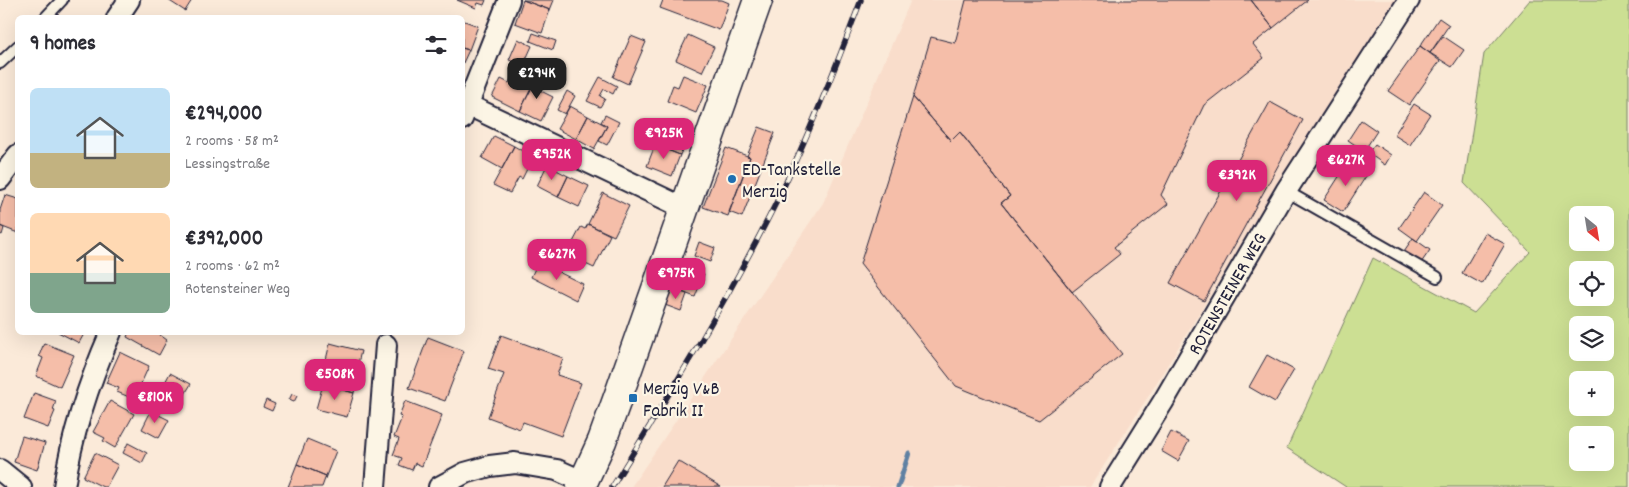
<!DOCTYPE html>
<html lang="en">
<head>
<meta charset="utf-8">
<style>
  :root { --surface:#fff; --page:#f2f2f3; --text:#2b2b33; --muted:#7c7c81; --accent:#db2777 }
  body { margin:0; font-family:Dekko,sans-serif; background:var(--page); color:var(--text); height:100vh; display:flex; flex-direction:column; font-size:19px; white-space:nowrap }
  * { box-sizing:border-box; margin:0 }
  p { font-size:16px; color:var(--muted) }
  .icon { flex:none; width:28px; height:28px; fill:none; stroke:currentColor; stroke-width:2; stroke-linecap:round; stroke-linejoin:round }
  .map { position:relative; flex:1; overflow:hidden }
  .details { position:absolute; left:15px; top:15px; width:450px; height:320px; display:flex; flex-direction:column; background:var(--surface); border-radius:8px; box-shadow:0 5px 20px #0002 }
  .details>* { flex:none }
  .needle { width:32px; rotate:150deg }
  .tools { position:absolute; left:1569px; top:206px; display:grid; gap:10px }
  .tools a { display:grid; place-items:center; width:45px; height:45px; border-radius:8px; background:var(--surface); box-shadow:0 5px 20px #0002; font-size:25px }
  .price { position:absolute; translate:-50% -42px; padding:0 11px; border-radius:10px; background:var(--accent); color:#fff; font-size:16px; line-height:32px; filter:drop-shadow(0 1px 2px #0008) }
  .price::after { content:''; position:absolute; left:50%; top:30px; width:15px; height:11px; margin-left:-8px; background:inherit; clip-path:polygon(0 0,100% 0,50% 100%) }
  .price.on { background:#222; color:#fff }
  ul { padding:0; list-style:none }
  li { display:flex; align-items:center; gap:15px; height:125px; padding:0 15px }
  li span { display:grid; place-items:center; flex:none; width:140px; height:100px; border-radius:8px; color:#555 }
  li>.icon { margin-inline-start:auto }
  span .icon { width:60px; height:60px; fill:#fffc; stroke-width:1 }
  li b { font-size:21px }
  h2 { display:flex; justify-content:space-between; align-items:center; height:60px; padding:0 15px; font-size:21px }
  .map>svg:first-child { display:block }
  .built { fill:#f9ddcb }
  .green { fill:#ccdf93; stroke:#778067; fill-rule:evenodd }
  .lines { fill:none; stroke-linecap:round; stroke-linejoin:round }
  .stream { stroke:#6081a3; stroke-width:5 }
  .building { fill:#f5bea9; stroke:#22223b }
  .service-casing { stroke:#22223b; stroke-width:14 }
  .minor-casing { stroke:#22223b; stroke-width:24 }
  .secondary-casing { stroke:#22223b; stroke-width:31 }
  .service { stroke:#fcf5e5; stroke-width:10 }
  .minor { stroke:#fcf5e5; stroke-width:20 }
  .secondary { stroke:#fcf5e5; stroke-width:28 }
  .rail-casing { stroke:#22223b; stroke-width:5.5 }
  .rail { stroke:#fcf5e5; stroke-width:4; stroke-dasharray:11; stroke-linecap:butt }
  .poi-dot { fill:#1f6fb2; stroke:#fcf5e5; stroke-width:2 }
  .labels { text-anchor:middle; stroke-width:4.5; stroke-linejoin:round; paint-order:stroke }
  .poi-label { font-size:19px; fill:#22223b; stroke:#fcf5e5; text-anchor:start }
  .street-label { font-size:19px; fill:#22223b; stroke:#fcf5e5 }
</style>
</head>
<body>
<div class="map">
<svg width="1629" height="487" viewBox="0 0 1629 487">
  <rect width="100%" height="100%" fill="#fbead9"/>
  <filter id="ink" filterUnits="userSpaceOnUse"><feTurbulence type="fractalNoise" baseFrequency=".02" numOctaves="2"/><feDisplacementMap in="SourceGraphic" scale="10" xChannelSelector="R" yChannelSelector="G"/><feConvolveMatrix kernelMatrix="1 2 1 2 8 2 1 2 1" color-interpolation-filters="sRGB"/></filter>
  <g filter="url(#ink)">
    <path class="built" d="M911,0H1398L1292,162L1146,400L1090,487H631L823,203Z"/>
    <path class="green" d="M1530,0H1629V487H1346L1287,448L1373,258L1474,313L1530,252L1464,183L1484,54ZM1578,215H1605V242H1578ZM1578,270H1605V298H1578ZM1578,325H1605V352H1578ZM1578,380H1605V408H1578ZM1578,435H1605V462H1578Z"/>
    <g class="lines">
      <path class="stream" d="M898,487L909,453"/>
    </g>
    <path class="building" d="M168,0H192L185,11Z
      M457,0H486L484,5L478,3L476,8Z
      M523,0H554L550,10Z
      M523,0L550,10L542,33L515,23Z
      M663,0H722L729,3L719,30L660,8Z
      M966,0H1251L1273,28L1253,44L1264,58L1204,105L1161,195L1168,204L1114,247L1120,254L1072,292L1001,203L1010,196L960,132L951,141L913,97L931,37L955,43Z
      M1251,0H1308L1273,28Z
      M1439,18L1449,25L1430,53L1420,46Z
      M462,20L478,26L469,50L462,48Z
      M533,33L556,41L553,50L530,41Z
      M688,35L714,47L702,72L676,60Z
      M631,36L646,42L628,84L613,77Z
      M1443,36L1464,50L1452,67L1430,53Z
      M518,39L532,46L523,66L509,60Z
      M1420,46L1440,61L1409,105L1388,91Z
      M462,48L469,50L462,65Z
      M538,75L547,79L541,91L553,97L541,121L520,111Z
      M683,75L708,85L696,113L667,101L673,85L678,87Z
      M512,77L532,87L520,111L492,97L501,79L509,83Z
      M600,77L617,86L613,94L604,89L600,96L605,99L600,107L587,101Z
      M567,91L575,96L565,114L557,110Z
      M913,97L951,141L960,132L1010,196L1001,203L1122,354L1039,420L956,386L860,264Z
      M1270,102L1303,120L1204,301L1170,283Z
      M1414,104L1430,114L1410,145L1394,135Z
      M570,106L588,116L576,139L557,129Z
      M605,115L619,122L607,145L599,141L607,126L601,122Z
      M588,116L607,126L594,149L576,139Z
      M1361,120L1377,131L1364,151L1348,140Z
      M663,124L689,134L680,155L655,145Z
      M759,127L775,133L742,217L729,212L750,157L747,156Z
      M494,136L514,146L502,169L482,158Z
      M1375,144L1391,155L1385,165L1368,153Z
      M655,145L680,155L672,176L647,166Z
      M514,146L533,157L522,179L519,177L510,193L493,185Z
      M726,148L750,157L728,216L703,207Z
      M1349,161L1368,173L1343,212L1324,200Z
      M547,165L568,176L558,197L537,186Z
      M568,176L589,186L579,207L558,197Z
      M1424,192L1442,205L1417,241L1399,228Z
      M603,193L629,206L614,236L588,224Z
      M5,195L18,199V233L0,226V210Z
      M588,224L610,235L594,268L571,257L576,248L571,246L581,227L585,229Z
      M0,226L4,228L2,235L0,234Z
      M1485,233L1505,244L1482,284L1462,273Z
      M1413,238L1430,250L1421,263L1404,251Z
      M699,242L715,248L710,262L694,256Z
      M538,262L583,284L576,300L531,277Z
      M685,267L704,274L695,297L677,290Z
      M672,289L687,294L681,311L665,305Z
      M58,332H85L79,343Z
      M129,332H161L160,335L167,340L159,355L127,337Z
      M501,335L563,358L557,375L581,383L561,436L523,422L520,429L488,417L504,374L488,369Z
      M428,337L464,351L445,401L409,388Z
      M44,343L74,355L60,387L36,376L43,358L39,356Z
      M330,343L361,351L355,376L324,368Z
      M120,352L149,366L134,399L117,392L119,388L106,383Z
      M1267,355L1294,370L1275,402L1249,387Z
      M337,371L355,376L353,382L335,378Z
      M170,373L191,384L182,399L162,388Z
      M340,379L356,383L354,393L337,388Z
      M323,384L354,393L347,417L316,409Z
      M34,393L56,401L53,410L55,411L48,428L24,419Z
      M292,394L297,396L294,402L289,400Z
      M266,400L275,404L272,411L263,407Z
      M110,401L134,414L115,448L103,441L105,438L93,432Z
      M405,401L442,415L422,466L415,463L412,470L399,465L402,458L393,455L399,439L394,437L402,417L399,416Z
      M151,411L169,420L159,438L142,429Z
      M1171,432L1189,441L1178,461L1161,451Z
      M22,436L45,443L37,470L14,462Z
      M307,439L336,451L326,476L297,464Z
      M128,443L147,453L142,463L123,453Z
      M95,453L118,465L106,487H103L83,477Z
      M678,461L721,487H662Z
      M297,464L326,476L322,487H288Z"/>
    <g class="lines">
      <g class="service-casing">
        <path id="service" d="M45,18L62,0
          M0,63L18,46
          M1286,191L1437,277"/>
      </g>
      <g class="minor-casing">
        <path id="minor" d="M117,18L129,0
          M468,105L684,208
          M462,119L509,0
          M0,179L18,155
          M0,470L21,487
          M64,487C72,433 89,382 111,332
          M375,487L386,345
          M439,487L465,473L490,466L515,463L557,470L584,482
          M1110,487L1163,402L1286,191L1409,0"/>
      </g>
      <g class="secondary-casing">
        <path id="secondary" d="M581,487L602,441L619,394L758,0"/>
      </g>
      <use href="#service" class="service"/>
      <use href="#minor" class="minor"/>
      <use href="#secondary" class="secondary"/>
      <g class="rail-casing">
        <path id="rail" d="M612,487C670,393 729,298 778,199C809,134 836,67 861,0"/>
      </g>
      <use href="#rail" class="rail"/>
    </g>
  </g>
  <g class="poi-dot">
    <circle cx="732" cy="179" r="5"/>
    <rect x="628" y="393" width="10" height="10" rx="2.5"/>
  </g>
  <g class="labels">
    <g class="poi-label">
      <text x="742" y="175">ED-Tankstelle<tspan x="742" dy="22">Merzig</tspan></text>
      <text x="643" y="394">Merzig V&amp;B<tspan x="643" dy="22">Fabrik II</tspan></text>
    </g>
    <g class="street-label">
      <text transform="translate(1226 293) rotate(-60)" y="7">ROTENSTEINER WEG</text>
    </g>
  </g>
</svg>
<div class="tools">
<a><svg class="needle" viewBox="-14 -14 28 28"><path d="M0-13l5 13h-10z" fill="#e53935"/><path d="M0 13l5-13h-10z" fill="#7c7c81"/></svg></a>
<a><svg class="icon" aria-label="locate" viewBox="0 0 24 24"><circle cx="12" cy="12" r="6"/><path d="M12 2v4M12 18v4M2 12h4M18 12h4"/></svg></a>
<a><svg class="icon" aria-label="layers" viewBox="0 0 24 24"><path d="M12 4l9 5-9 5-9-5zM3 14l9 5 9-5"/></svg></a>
<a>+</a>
<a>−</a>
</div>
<b class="price on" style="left:537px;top:100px">€294K</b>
<b class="price" style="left:664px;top:160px">€925K</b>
<b class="price" style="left:552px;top:181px">€952K</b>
<b class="price" style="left:1346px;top:187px">€627K</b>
<b class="price" style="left:1237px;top:202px">€392K</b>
<b class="price" style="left:557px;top:281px">€627K</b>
<b class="price" style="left:676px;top:300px">€975K</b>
<b class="price" style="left:335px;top:401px">€508K</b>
<b class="price" style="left:155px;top:424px">€810K</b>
<section class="details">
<h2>9 homes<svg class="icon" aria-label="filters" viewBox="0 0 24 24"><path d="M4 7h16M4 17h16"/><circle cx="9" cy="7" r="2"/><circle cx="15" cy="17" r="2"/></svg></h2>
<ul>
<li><span style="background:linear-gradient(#bfe0f5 65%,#c2b280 0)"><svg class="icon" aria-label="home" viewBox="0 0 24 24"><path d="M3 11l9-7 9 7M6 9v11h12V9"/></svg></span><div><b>€294,000</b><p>2 rooms · 58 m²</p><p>Lessingstraße</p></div></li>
<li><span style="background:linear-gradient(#ffd9b3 60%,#7fa58c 0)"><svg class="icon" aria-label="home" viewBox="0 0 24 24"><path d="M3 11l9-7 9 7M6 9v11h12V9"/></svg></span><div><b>€392,000</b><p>2 rooms · 62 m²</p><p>Rotensteiner Weg</p></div></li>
</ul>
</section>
</div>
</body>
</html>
